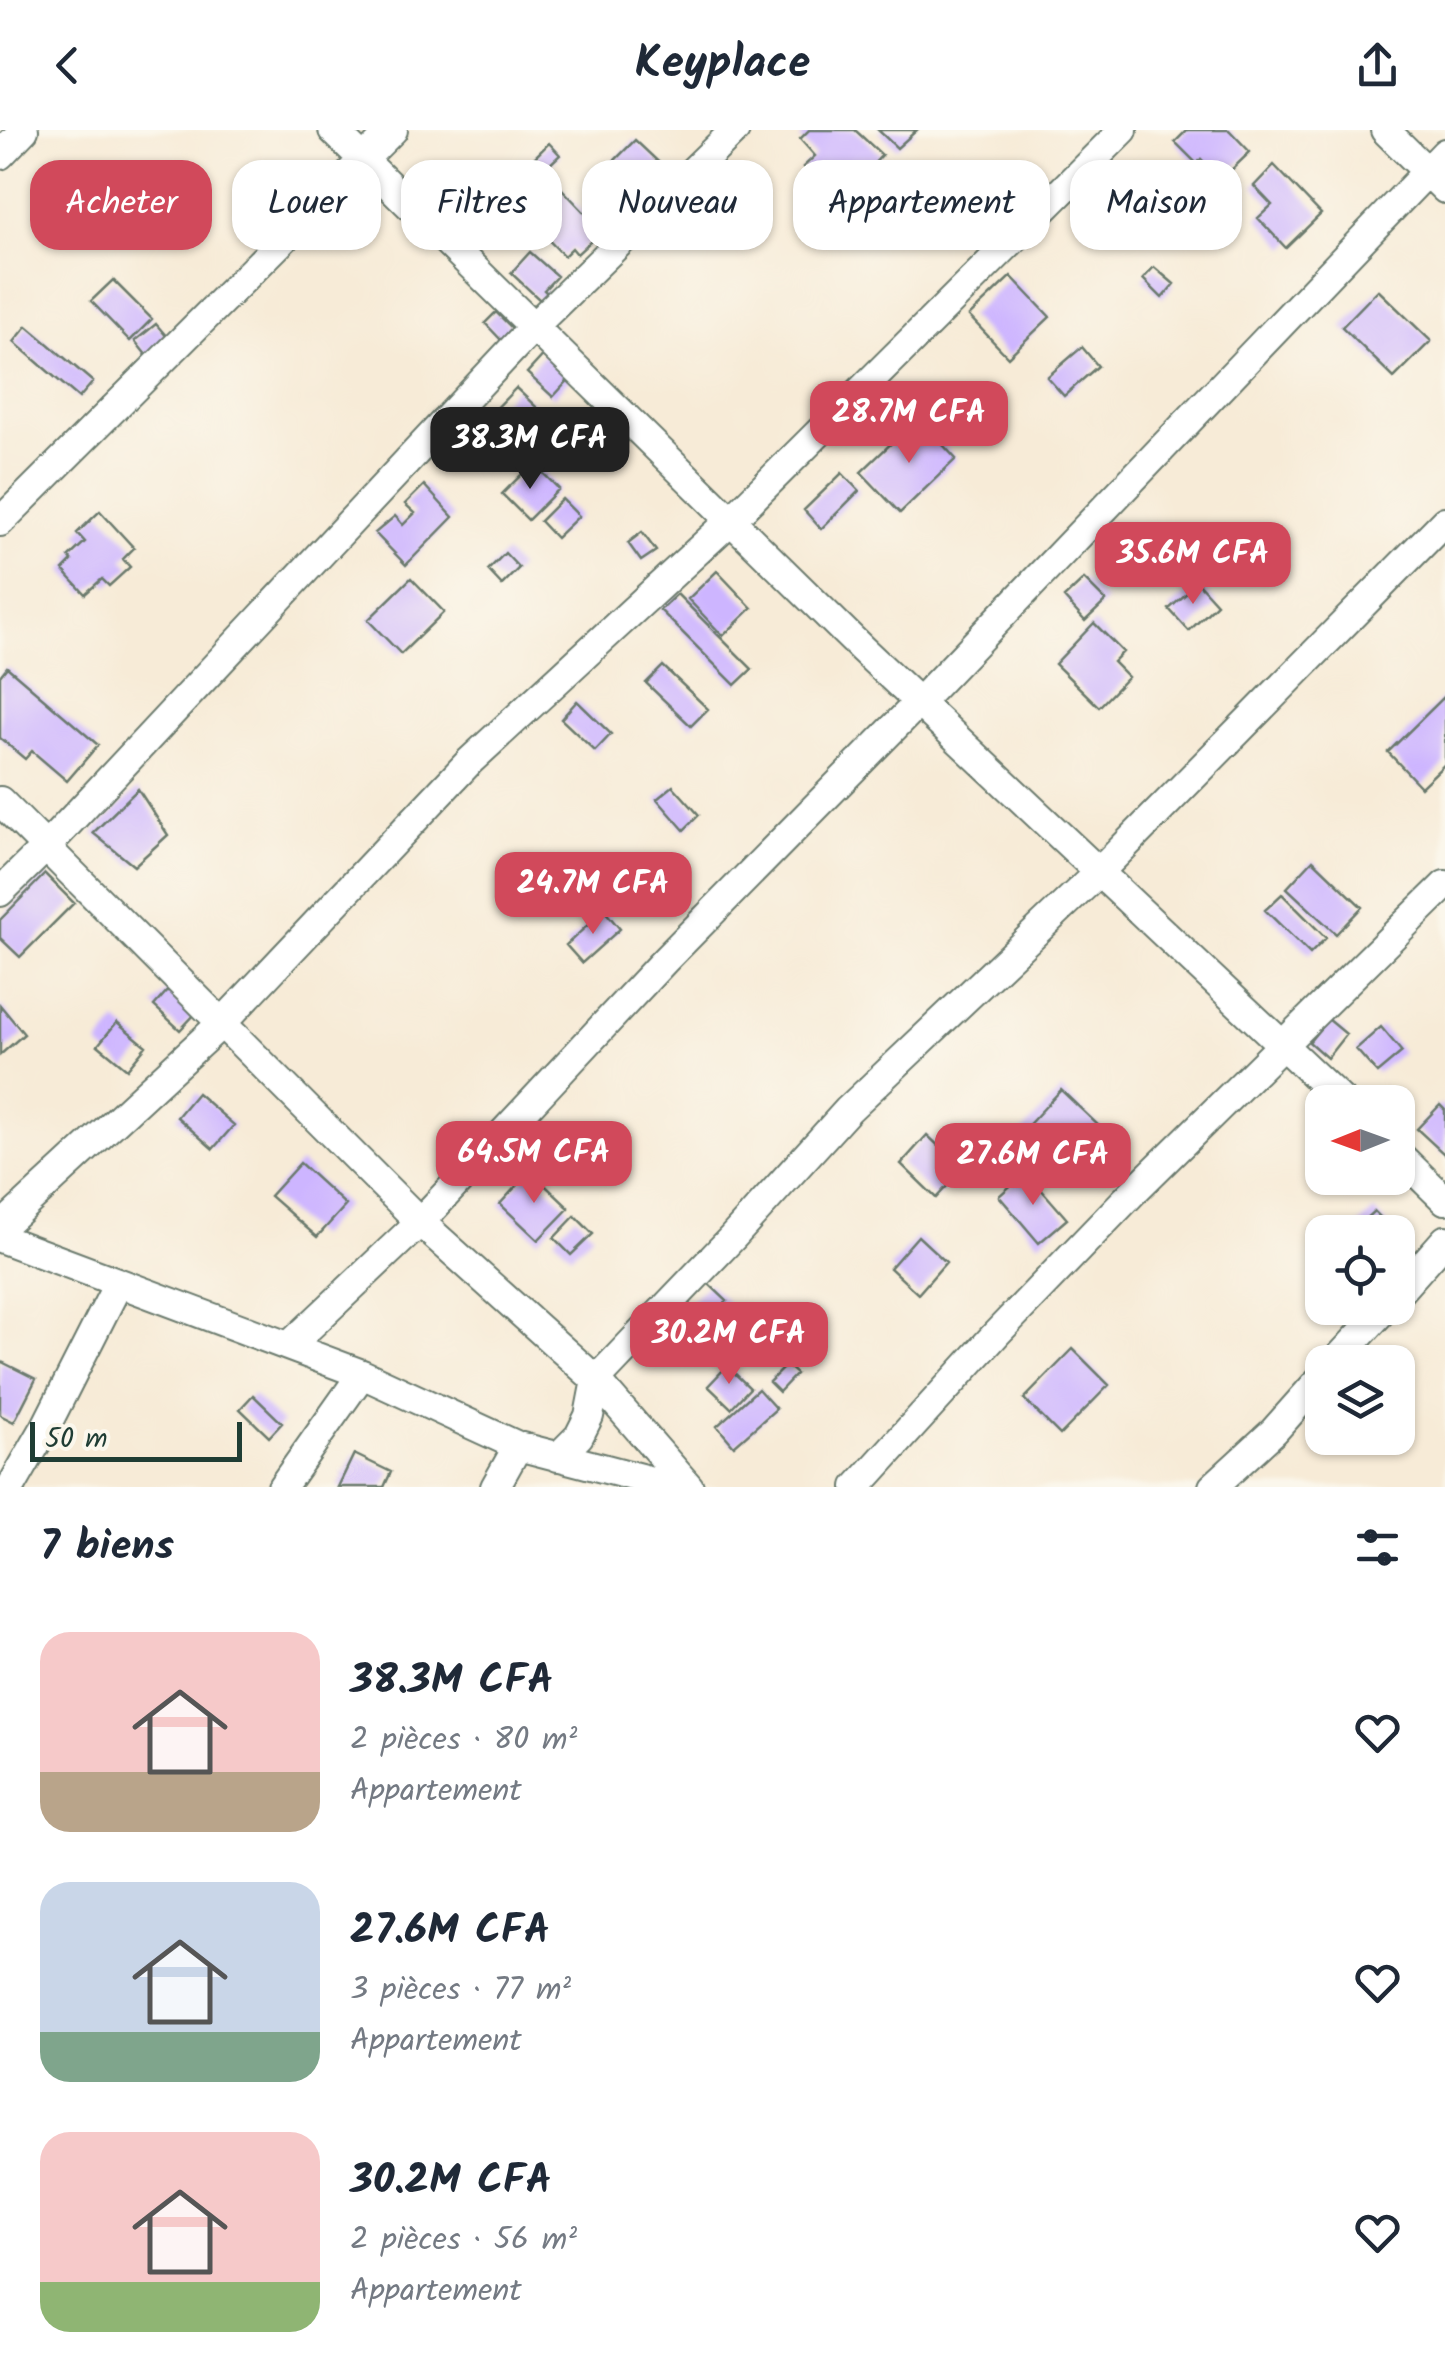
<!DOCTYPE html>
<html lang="fr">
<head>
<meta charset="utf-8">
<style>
  :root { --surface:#fff; --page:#f2f2f3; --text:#1f2937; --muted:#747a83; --accent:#d1495b }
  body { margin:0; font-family:Kalam,sans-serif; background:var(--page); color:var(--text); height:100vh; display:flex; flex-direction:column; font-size:38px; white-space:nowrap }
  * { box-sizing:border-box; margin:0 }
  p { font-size:32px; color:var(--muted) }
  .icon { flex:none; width:55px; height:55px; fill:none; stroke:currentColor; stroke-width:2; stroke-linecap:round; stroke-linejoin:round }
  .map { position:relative; height:1357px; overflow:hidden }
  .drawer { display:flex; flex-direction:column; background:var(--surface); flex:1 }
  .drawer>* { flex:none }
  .top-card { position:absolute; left:30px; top:30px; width:1385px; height:90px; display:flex; gap:20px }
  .needle { width:65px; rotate:269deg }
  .buttons { position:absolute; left:1305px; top:955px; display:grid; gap:20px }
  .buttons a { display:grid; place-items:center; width:110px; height:110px; border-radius:20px; background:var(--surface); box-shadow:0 2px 8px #0004; font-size:50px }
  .scale { position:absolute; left:30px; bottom:25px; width:212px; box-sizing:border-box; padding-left:10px; border:5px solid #1f3d34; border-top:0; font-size:28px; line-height:35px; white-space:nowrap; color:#1f3d34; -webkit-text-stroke:8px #fbf7ec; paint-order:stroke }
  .price { position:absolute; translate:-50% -85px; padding:0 22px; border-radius:20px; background:var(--accent); color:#fff; font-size:32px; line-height:65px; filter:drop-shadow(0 2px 5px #0008) }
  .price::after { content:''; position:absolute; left:50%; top:60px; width:30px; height:22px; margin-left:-15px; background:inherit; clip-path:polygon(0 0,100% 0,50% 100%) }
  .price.current { background:#222; color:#fff }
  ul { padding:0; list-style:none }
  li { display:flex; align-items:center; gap:30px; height:250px; padding:0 40px }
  li span { display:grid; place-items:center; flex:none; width:280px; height:200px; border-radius:30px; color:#555 }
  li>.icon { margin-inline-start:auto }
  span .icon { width:120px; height:120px; fill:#fffc; stroke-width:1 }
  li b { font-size:42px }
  h2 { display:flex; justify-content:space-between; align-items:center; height:120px; padding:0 40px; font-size:42px }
  .chip { padding:0 35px; border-radius:30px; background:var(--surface); box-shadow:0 2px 8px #0004; font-size:35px; line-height:90px }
  .chip.current { background:var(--accent); color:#fff }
  header { display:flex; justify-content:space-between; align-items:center; height:130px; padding:0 40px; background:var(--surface); font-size:45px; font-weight:700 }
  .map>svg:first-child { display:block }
  .building { fill:#cdb5ff }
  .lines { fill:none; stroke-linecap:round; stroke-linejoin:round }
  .street-casing { stroke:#6b7a6d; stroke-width:32 }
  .street { stroke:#fff; stroke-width:28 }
</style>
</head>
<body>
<header><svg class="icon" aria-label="back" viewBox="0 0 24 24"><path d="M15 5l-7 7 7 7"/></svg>Keyplace<svg class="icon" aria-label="share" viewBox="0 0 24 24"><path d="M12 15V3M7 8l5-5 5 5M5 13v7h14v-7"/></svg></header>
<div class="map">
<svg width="1445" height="1357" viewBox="0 0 1445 1357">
  <rect width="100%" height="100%" fill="#fbf7ec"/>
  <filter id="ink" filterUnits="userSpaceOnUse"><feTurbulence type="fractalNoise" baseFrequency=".01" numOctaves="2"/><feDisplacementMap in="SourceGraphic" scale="20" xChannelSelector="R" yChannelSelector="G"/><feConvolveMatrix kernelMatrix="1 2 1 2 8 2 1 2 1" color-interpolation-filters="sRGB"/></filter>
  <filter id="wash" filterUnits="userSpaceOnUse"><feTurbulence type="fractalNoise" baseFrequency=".0048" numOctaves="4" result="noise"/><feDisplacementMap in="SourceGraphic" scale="40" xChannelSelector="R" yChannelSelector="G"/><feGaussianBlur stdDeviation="2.25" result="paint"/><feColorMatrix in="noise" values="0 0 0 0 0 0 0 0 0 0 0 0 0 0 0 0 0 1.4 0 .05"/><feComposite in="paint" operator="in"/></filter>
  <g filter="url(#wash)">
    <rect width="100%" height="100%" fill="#f7ebd7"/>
    <g id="blocks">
      <path class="building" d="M809,0H855L882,25L838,72L803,37L815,26L800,9Z
        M878,0H917L897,18Z
        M1187,0H1229L1250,22L1221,50L1201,29L1197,34L1175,12Z
        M635,10L669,42L647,65L613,32Z
        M549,13L560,25L546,38L535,27Z
        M1274,35L1321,84L1286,118L1258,88L1272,75L1254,56Z
        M543,39L602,101L577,124L572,118L564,126L515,75L528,63L523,58Z
        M530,122L557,146L544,160L548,164L541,171L511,143Z
        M1154,137L1174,154L1162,168L1143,149Z
        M1011,146L1050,187L1008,227L969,186Z
        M113,150L152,189L130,211L91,171Z
        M1378,160L1431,211L1394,248L1342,197Z
        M496,182L515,201L503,212L485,193Z
        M156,194L168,208L147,226L135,211Z
        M27,196L93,252L79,268L14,212Z
        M1082,217L1098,236L1064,266L1047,247Z
        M548,220L573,245L553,267L527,243Z
        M516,258L549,289L524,315L491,284Z
        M918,288L956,329L900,383L861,342Z
        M533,333L559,359L528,390L502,364Z
        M842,343L859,361L821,399L804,380Z
        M424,355L453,387L406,435L375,403L395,386L403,395L415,383L405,374Z
        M562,369L579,386L556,408L540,391Z
        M100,381L134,418L123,429L130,437L109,456L102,449L85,464L63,440L72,431L69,427L85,412L77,403Z
        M642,402L656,421L641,431L628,413Z
        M505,423L519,438L502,455L488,440Z
        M717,441L752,478L723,506L688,469Z
        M411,448L444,482L401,524L368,490Z
        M1084,449L1106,471L1085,491L1064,468Z
        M1198,453L1217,474L1189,501L1169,479Z
        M677,464L752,539L735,555L660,480Z
        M1094,493L1123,522L1113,532L1128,547L1099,577L1055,534Z
        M663,536L708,579L691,596L646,553Z
        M7,537L98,615L67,651L32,621L25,629L0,608V546Z
        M1445,566V634L1421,657L1388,622Z
        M577,571L611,604L595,621L561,589Z
        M673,656L699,685L684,700L657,669Z
        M138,659L168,705L134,736L93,703Z
        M1313,730L1362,777L1336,804L1287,758Z
        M45,744L74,773L20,827L0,808V790Z
        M1282,764L1326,808L1310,824L1265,780Z
        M604,780L620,799L582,833L566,815Z
        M168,860L195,884L180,900L154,876Z
        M0,875L24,904L0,925Z
        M1328,889L1346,904L1327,928L1309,912Z
        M117,892L146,916L127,939L98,915Z
        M1381,897L1402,922L1377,943L1356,919Z
        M1061,960L1119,1015L1090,1043L1063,1020L1036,1046L1008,1017Z
        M197,963L234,995L213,1019L177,987Z
        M1440,975L1445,980V1025L1417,999Z
        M927,1005L963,1039L936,1068L901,1034Z
        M300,1033L346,1075L317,1107L270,1066Z
        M530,1041L569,1078L538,1110L500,1074Z
        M1026,1042L1067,1089L1039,1113L999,1066Z
        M1374,1081L1395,1102H1351Z
        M575,1086L593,1104L571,1125L554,1108Z
        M918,1106L946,1132L918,1164L890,1138Z
        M708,1153L727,1171L698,1202L679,1184Z
        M1073,1219L1109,1255L1060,1305L1024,1269Z
        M0,1231L36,1249L14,1292L0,1285Z
        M786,1235L796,1244L779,1262L769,1252Z
        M727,1236L750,1258L731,1278L708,1256Z
        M758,1259L776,1279L734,1316L717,1296Z
        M253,1265L282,1293L269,1307L240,1279Z
        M354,1324L391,1342L384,1357H338Z"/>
    </g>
  </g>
  <g filter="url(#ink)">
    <use href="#blocks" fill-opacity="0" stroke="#6b7a6d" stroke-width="2.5"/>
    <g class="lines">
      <g class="street-casing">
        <path id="street" d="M333,0L862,519L1343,972
          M1385,0L1445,59
          M0,25L24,0
          M0,392L393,0
          M0,671L420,1092L596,1250L689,1357
          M0,762L46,717L534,196L735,0
          M1398,1024L1445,1070
          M0,1098L222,893L470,631L730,391L1123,0
          M0,1108L362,1244L518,1316L675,1357
          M1398,1163L1445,1110
          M289,1216L420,1092L664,831L919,572L1445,23
          M1335,1232L1385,1178
          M558,1327L579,1306L589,1286L596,1250L732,1108L848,980L1099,742L1445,391
          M11,1357L45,1298L118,1154
          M282,1357L362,1244
          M495,1357L518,1316
          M857,1357L997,1203L1134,1061L1445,755
          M1213,1357L1274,1301L1322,1247"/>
      </g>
      <use href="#street" class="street"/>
    </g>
  </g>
</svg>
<div class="buttons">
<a><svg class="needle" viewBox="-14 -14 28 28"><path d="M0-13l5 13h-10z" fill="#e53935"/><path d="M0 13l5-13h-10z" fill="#747a83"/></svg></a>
<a><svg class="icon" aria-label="locate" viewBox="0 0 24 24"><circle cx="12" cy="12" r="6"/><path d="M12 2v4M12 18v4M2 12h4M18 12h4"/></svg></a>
<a><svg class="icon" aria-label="layers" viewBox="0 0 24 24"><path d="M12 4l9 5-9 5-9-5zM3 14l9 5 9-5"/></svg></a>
</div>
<div class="scale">50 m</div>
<b class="price" style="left:909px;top:336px">28.7M CFA</b>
<b class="price current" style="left:530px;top:362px">38.3M CFA</b>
<b class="price" style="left:1193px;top:477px">35.6M CFA</b>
<b class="price" style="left:593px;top:807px">24.7M CFA</b>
<b class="price" style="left:534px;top:1076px">64.5M CFA</b>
<b class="price" style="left:1033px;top:1078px">27.6M CFA</b>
<b class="price" style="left:729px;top:1257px">30.2M CFA</b>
<div class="top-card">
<a class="chip current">Acheter</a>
<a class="chip">Louer</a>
<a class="chip">Filtres</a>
<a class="chip">Nouveau</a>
<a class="chip">Appartement</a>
<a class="chip">Maison</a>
</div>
</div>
<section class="drawer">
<h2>7 biens<svg class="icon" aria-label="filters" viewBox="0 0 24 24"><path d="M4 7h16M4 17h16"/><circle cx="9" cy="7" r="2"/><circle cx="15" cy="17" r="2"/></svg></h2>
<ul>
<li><span style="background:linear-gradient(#f6c9c9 70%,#b9a48a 0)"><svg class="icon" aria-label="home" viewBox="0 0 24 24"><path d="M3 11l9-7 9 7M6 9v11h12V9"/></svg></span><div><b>38.3M CFA</b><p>2 pièces · 80 m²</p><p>Appartement</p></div><svg class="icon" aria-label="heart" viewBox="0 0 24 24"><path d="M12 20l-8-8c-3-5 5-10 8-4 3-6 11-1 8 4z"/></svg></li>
<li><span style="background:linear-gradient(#c9d6e8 75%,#7fa58c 0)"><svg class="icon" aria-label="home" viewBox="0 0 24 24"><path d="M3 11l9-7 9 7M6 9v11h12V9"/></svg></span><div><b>27.6M CFA</b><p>3 pièces · 77 m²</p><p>Appartement</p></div><svg class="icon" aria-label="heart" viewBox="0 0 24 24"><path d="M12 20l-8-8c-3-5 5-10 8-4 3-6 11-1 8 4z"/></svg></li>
<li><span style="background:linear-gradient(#f6c9c9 75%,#8fb573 0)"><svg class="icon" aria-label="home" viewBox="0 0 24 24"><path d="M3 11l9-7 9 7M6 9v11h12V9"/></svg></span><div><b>30.2M CFA</b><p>2 pièces · 56 m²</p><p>Appartement</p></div><svg class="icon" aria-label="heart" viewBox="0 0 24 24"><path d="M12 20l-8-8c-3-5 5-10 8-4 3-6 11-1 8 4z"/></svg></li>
</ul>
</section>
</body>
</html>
